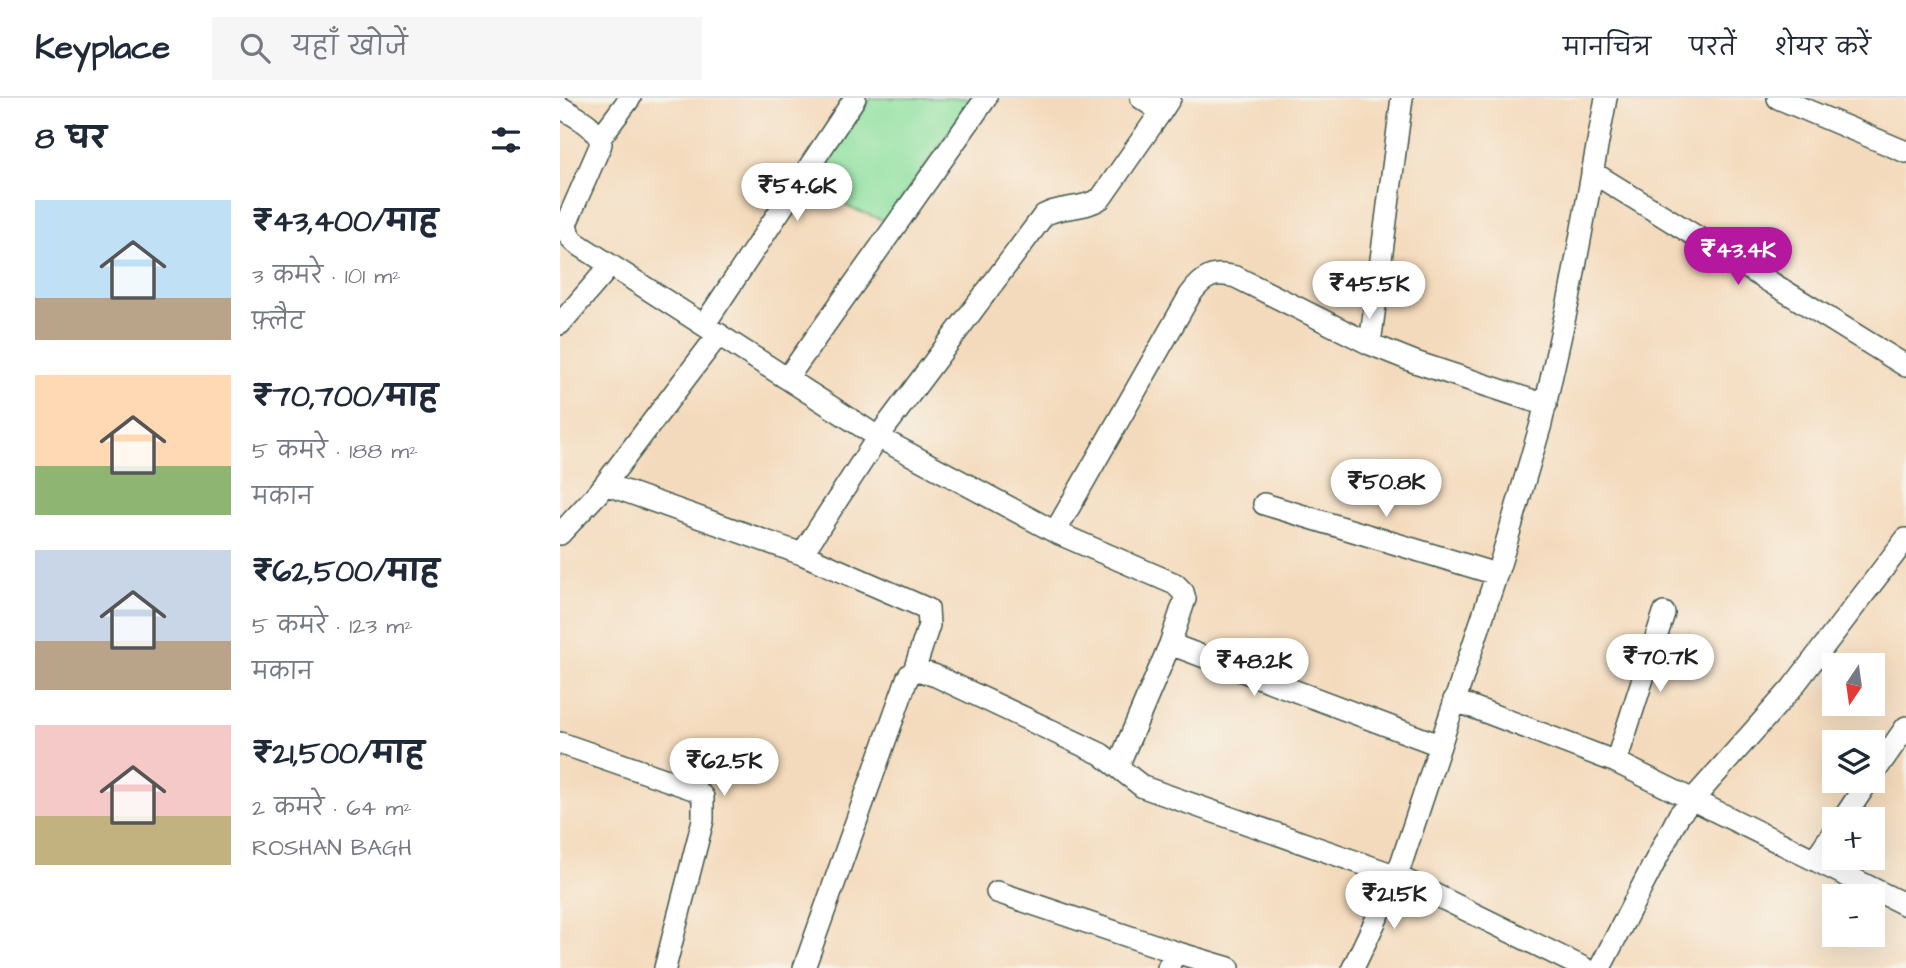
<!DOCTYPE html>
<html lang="hi">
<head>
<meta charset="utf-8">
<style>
  :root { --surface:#fff; --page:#f6f6f7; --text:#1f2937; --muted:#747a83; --line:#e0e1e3; --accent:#b5179e }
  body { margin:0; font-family:"Architects Daughter","Playpen Sans Deva",sans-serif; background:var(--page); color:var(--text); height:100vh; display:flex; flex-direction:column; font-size:26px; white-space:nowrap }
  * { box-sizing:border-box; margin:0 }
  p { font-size:23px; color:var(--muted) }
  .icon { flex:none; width:38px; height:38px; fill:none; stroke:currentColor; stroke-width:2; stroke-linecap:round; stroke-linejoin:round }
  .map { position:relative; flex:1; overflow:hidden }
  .drawer { display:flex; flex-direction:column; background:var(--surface); width:560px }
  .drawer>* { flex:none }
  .needle { width:46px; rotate:193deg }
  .tools { position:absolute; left:1262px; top:555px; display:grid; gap:14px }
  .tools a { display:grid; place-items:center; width:63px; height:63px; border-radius:0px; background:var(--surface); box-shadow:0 7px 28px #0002; font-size:35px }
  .price { position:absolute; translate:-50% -60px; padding:0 16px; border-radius:24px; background:#fff; color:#222; font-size:23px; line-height:46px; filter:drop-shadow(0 2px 4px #0008) }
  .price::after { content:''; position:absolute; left:50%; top:42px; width:21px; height:16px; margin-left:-10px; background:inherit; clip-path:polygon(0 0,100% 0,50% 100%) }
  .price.on { background:var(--accent); color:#fff }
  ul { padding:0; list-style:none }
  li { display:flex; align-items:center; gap:21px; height:175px; padding:0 35px }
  li span { display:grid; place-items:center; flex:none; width:196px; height:140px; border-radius:0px; color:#555 }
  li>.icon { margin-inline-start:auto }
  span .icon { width:84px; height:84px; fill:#fffc; stroke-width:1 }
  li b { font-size:30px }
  h2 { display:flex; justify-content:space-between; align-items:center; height:84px; padding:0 35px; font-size:30px }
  header { display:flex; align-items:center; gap:42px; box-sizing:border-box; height:98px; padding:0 35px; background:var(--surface); border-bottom:2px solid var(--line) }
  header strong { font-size:33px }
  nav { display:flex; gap:38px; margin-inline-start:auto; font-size:24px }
  .search { width:490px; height:63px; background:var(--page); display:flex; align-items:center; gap:18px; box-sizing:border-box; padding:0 24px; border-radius:0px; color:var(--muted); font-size:26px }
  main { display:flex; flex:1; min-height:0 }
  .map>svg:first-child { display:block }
  .green { fill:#8ee1a1; stroke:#568f6a; stroke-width:2 }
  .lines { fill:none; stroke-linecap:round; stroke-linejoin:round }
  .minor-casing { stroke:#3f5548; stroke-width:24 }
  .minor { stroke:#fff; stroke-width:21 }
</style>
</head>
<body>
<header>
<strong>Keyplace</strong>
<div class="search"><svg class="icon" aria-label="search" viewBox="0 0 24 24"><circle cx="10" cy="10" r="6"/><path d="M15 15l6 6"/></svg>यहाँ खोजें</div>
<nav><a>मानचित्र</a><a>परतें</a><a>शेयर करें</a></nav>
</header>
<main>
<section class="drawer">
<h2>8 घर<svg class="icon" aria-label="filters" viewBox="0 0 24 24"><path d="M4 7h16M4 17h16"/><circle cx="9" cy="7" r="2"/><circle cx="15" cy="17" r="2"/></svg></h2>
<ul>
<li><span style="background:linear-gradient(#bfe0f5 70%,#b9a48a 0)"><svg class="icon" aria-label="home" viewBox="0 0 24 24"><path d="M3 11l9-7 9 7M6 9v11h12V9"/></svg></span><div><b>₹43,400/माह</b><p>3 कमरे · 101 m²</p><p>फ़्लैट</p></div></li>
<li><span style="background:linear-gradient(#ffd9b3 65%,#8fb573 0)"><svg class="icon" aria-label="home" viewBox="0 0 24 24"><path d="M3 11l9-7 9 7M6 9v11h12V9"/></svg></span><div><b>₹70,700/माह</b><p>5 कमरे · 188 m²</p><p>मकान</p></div></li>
<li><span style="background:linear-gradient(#c9d6e8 65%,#b9a48a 0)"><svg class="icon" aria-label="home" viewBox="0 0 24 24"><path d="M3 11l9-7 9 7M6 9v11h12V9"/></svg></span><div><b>₹62,500/माह</b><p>5 कमरे · 123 m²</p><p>मकान</p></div></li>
<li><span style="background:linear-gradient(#f6c9c9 65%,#c2b280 0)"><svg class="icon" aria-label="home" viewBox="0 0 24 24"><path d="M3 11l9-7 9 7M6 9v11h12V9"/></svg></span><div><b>₹21,500/माह</b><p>2 कमरे · 64 m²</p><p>ROSHAN BAGH</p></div></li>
</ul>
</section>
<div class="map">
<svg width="1346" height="870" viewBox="0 0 1346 870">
  <rect width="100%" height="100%" fill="#f7f3e8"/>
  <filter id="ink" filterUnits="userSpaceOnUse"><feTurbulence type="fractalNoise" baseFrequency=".0143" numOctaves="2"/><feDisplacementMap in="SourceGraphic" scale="14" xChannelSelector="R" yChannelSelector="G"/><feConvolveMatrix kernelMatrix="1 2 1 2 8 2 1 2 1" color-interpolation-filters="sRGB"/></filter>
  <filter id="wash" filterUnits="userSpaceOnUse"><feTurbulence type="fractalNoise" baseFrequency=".00686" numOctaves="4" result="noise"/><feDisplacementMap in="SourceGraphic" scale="28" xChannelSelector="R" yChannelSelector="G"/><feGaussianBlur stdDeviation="1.57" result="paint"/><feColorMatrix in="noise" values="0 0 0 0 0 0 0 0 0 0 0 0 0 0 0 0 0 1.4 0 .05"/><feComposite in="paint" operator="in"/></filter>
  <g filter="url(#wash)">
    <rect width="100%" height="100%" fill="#f4dabc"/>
    <path class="green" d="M311,0H413L326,123L290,110L253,84Z"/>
  </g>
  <g filter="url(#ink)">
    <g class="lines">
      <g class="minor-casing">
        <path id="minor" d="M581,0L601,14L610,0
          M1218,0L1346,54
          M0,9C14,18 38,28 41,46L6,126L9,138L16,145L318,339L495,434L615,486L623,494L625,501L610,546
          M40,40L70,0
          M1032,74L1346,268
          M0,226L50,168
          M144,227L295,0
          M810,246L842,0
          M228,279L426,0
          M45,386L242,456L368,511L369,527L354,573
          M704,406L936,476
          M495,434L630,197C643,179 653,173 676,179L810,246L855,264L986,307
          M0,436L39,394L159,236
          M242,456L318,339L484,117C501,107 524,112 541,100L601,14
          M894,602L1056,664L1346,807
          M0,645L136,692L143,699V722L105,870
          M1056,664L1104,515
          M558,668L610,546L879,647
          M1312,678L1346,629
          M1283,721L1309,682
          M1255,761L1274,733
          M437,794L615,854
          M244,870L347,581L350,576L358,572L376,578L541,656L583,689L837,778L1024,870
          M608,870L615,854L669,870
          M793,870L837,778L940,466L981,326L1010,196L1046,0
          M1040,870L1119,717L1232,590L1346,441"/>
      </g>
      <use href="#minor" class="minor"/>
    </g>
  </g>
</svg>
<div class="tools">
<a><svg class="needle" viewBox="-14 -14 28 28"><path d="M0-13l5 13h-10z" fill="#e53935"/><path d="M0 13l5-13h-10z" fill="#747a83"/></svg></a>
<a><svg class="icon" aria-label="layers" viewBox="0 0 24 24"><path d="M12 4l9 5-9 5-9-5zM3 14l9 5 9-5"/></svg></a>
<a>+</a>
<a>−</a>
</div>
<b class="price" style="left:237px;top:125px">₹54.6K</b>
<b class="price on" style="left:1178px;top:189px">₹43.4K</b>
<b class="price" style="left:809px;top:223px">₹45.5K</b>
<b class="price" style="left:826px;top:421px">₹50.8K</b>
<b class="price" style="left:1100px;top:596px">₹70.7K</b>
<b class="price" style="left:694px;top:600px">₹48.2K</b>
<b class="price" style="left:164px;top:700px">₹62.5K</b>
<b class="price" style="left:834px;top:833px">₹21.5K</b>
</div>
</main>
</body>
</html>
